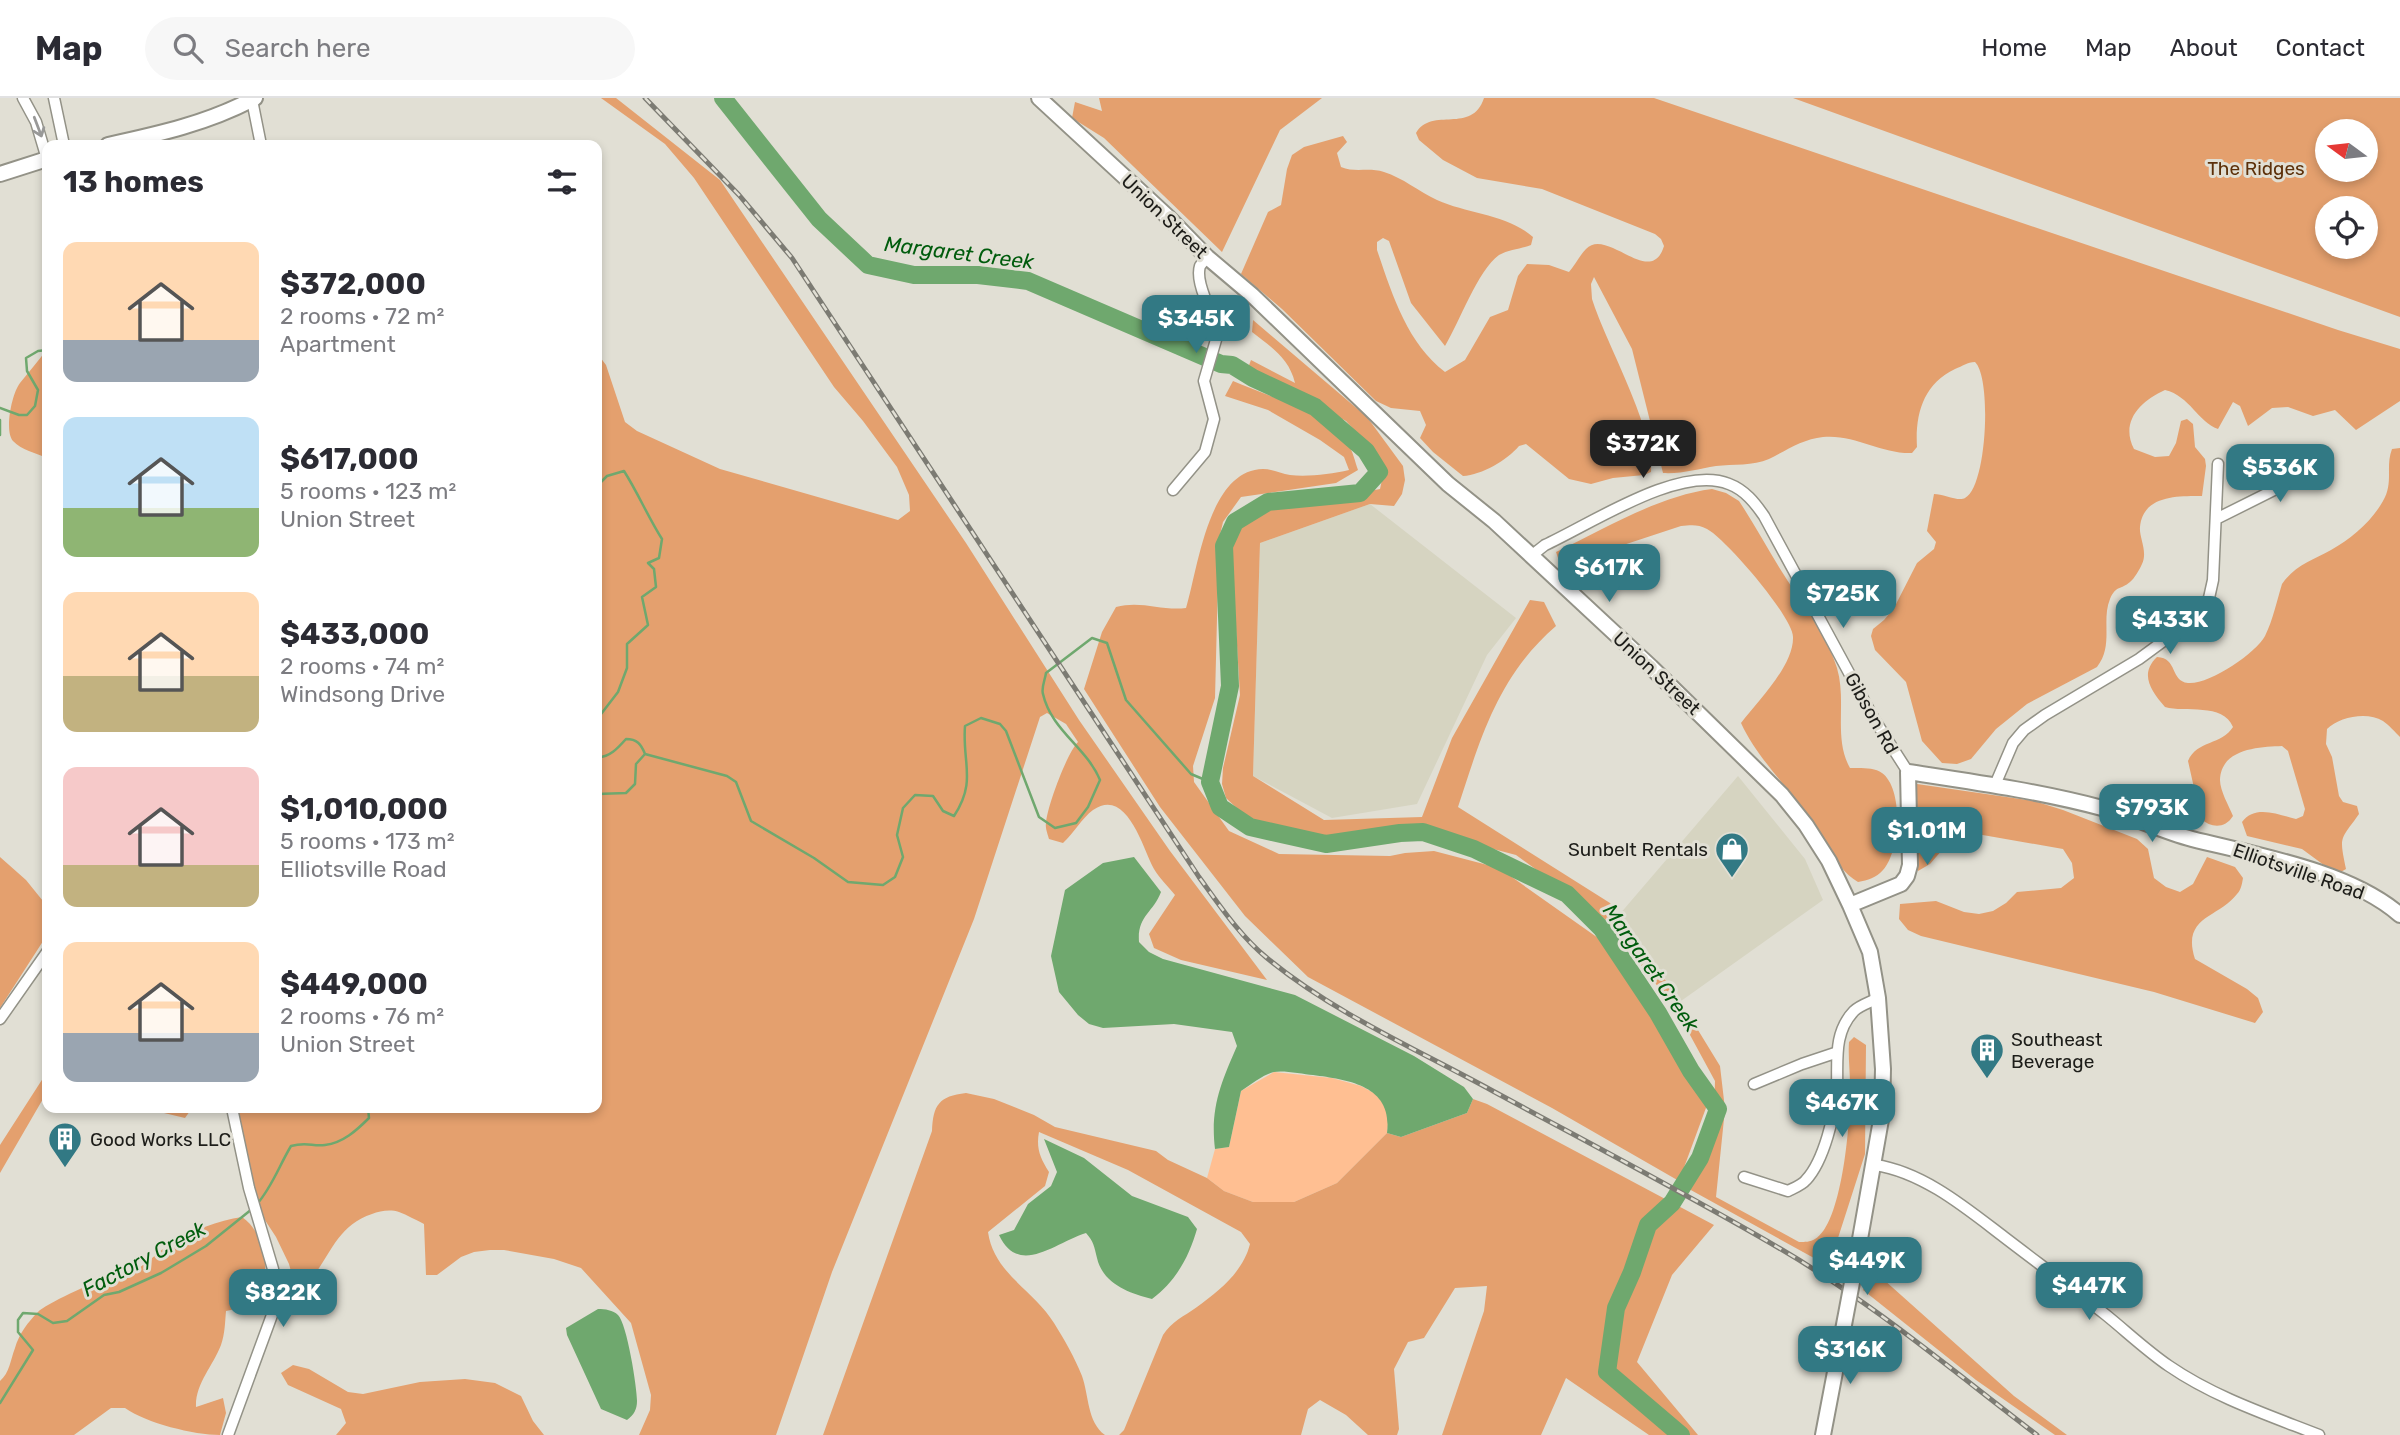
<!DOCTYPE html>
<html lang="en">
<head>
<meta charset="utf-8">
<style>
  :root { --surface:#fff; --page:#f7f7f7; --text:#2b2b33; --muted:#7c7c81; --line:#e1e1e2; --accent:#327984 }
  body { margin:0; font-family:Rubik,sans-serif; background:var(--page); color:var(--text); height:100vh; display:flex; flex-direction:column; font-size:26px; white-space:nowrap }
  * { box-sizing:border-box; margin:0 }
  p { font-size:23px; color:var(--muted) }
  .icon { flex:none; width:38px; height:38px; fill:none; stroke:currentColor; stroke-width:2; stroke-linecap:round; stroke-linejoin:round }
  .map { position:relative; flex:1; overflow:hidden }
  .sheet { position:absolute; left:42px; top:42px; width:560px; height:973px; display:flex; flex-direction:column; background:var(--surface); border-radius:14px; box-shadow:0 4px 10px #0003 }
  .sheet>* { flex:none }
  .needle { width:46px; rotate:285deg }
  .fabs { position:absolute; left:2315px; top:21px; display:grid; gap:14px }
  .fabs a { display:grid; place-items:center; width:63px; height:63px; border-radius:50%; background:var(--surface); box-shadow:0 4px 10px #0003; font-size:35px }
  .price { position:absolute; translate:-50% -60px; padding:0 16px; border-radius:14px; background:var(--accent); color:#fff; font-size:23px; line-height:46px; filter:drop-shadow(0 2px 4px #0008) }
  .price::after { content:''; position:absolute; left:50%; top:42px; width:21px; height:16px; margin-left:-10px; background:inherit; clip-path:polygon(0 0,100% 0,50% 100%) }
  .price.active { background:#222; color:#fff }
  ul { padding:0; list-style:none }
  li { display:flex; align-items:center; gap:21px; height:175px; padding:0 21px }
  li span { display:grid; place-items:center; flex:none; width:196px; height:140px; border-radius:14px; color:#555 }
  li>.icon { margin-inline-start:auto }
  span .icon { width:84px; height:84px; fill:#fffc; stroke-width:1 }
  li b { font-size:30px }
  h2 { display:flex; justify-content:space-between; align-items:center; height:84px; padding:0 21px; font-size:30px }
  header { display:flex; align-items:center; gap:42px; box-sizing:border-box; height:98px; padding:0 35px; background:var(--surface); border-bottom:2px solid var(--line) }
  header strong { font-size:33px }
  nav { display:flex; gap:38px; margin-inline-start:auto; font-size:24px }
  .search { width:490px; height:63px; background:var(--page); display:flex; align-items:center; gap:18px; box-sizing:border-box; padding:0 24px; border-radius:38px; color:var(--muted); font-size:26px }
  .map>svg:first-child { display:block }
  .built { fill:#d6d4c1 }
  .green { fill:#ffbf92 }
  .forest { fill:#e4a06e; fill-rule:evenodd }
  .water { fill:#6fa86e }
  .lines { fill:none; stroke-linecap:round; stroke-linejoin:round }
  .stream { stroke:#6fa86e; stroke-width:2.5 }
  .river { stroke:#6fa86e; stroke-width:18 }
  .street-casing { stroke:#939287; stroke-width:13 }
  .secondary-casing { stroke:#939287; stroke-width:18 }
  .street { stroke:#fff; stroke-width:10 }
  .secondary { stroke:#fff; stroke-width:14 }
  .rail-casing { stroke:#7c7b73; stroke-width:5 }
  .rail { stroke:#e1dfd4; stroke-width:2.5; stroke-dasharray:8; stroke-linecap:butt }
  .secondary-bridge-casing { stroke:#939287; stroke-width:18; stroke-linecap:butt }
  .secondary-bridge { stroke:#fff; stroke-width:14 }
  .oneway { stroke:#999998 }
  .labels { text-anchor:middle; stroke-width:6; stroke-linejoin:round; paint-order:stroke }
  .park-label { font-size:19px; fill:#5c3009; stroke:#e1dfd4 }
  .street-label { font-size:19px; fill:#1d1d19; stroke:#e1dfd4 }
  .poi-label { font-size:19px; fill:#1d1d19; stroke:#e1dfd4; text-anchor:start }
  .water-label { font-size:21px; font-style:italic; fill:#005c0d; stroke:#e1dfd4 }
</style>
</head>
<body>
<header>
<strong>Map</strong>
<div class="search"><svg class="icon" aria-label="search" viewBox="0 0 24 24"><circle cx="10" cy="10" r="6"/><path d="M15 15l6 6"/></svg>Search here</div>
<nav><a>Home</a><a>Map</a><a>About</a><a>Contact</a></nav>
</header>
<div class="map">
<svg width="2400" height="1337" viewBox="0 0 2400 1337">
  <rect width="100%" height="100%" fill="#e1dfd4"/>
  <path class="built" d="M1370,406L1516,520L1487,557L1417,706L1332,720L1253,678L1260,445Z
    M1738,678L1805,761L1823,802L1681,903L1619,817Z"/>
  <path class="green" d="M1274,974L1332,980L1361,988L1374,995L1385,1006L1389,1020L1387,1035L1337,1085L1294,1104H1253L1224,1093L1207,1080L1215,1051L1229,1049L1241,993Z"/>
  <path class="forest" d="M601,0H616L720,82L966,445L1079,622L1170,753L1267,882L1181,862L1154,850L1149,836L1175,797C1168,788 1159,780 1154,771C1143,751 1127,688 1093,712C1082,720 1074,735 1063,745L1049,741C1048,737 1045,730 1046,725C1047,709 1067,655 1078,644L1066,626L1047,615L1040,619L974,821L832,1174L776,1337H639L650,1312L651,1297L631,1225L581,1170L554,1161L504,1152H490L474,1154L461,1159L437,1177H426L424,1126C416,1122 407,1117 399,1114C390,1111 380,1113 372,1116C328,1130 328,1177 292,1197L293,1181L289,1166L276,1139L259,1113L237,1010H597V255L606,267L625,324L637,333L720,371L898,422L910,413L909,397L897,369L863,323L834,289L694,80L665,46Z
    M1099,0H1322L1280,32L1222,154L1104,40L1072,20L1075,4L1102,13Z
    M1484,0H1654L2338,232L2400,251V303L2356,332L2335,312L2313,318L2288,309L2272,310L2248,328L2240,308L2233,304L2218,331C2198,324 2190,298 2165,292C2140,303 2120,324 2134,351L2155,359L2169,358L2176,345L2181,323L2187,321L2193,326L2195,349L2205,361L2206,368L2202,398C2178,398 2143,397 2140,429C2139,440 2148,453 2142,466C2140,471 2134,481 2130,484C2121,492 2116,487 2110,501C2101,523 2114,547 2097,569L2027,606L1996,631L1971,661L1957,666L1942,665L1922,643L1906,584L1875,552L1871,538L1873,531L1884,522L1894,510L1917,465L1934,451L1936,444L1927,433L1934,396C1943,396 1959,404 1965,400C1987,389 1992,280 1975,264C1967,264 1963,268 1955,271C1923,286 1915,317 1917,349L1912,355C1881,356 1855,336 1823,339C1803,341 1787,352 1769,361C1753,368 1733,366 1716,368C1698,371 1682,376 1663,375L1632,251L1594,179L1591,186L1592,201C1607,248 1654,328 1651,374L1644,377L1613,380L1591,386L1569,381L1526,346L1519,348C1507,362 1482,377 1463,378L1433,354L1420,340L1426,327L1420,313L1391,310L1376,303L1282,211L1241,176L1268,114L1281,107L1287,71L1292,57L1304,49L1343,38L1347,44L1337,55L1341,69C1355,75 1369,69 1384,74C1403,80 1418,93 1437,102C1468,116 1507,116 1533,139L1531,147C1521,151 1509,151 1499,157C1478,172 1459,225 1445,248L1411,205L1389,143L1383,140L1377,144V152C1392,196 1407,245 1445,274L1465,262L1490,219L1508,212L1518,178L1527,166L1549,167L1569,174C1575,167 1580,157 1586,151C1607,129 1651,191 1664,148L1661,141L1655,136L1542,91L1477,80L1443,62L1419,42L1416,35C1432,8 1472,37 1484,0Z
    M1793,0H2400V219ZM2328,33H2366V72H2328ZM2328,110H2366V149H2328Z
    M1253,222L1367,319L1403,368L1405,382L1402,396L1394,408L1370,406L1260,445L1253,678L1324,722L1422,719L1452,640L1530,502L1544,504L1556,528C1498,578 1481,639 1458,709L1610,805L1679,901L1720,968L1725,1011L1716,1099L1799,1144C1805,1144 1810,1144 1815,1141C1843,1125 1851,1018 1850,987C1850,973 1848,958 1849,944L1854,939L1866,947L1865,1056L1838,1140L1828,1160L1823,1165L1689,1091L1700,1050L1714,1020L1715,983L1677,913L1606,822L1516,757L1421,732L1339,743L1269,729L1242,715L1226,700L1222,686L1223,670L1240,597L1232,465C1224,441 1246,422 1266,413L1380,391L1383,377L1381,361L1346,323L1248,270L1251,262L1295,285C1289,260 1271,249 1252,234Z
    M47,251V360C36,355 21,352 13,343C4,333 12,295 20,285C29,274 39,262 47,251Z
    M1233,283C1269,299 1325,313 1348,346C1353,353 1355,364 1358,372L1336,385L1241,399L1223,424L1219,441L1215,600L1193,668L1194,684L1229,733L1279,756L1390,758L1405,755L1434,753L1499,770L1608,847L1710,999L1679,1083L1552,1010L1308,879L1245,818L1160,709L1084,591L1102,534L1116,509C1141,502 1161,513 1186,510C1198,471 1208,372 1263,371C1272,371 1281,376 1290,377C1308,379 1331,376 1349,372L1344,359L1320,342L1268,312L1225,298Z
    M2400,350V639C2395,634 2389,627 2383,623C2367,613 2339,619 2327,631L2326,646L2332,659L2339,698L2343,704L2357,708L2359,716C2340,743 2339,737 2346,771L2339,775L2332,773L2302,751L2247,738L2242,724C2255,706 2279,717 2296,721L2303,718L2305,711L2290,660L2288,653L2282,648C2260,649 2221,650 2220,682C2220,693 2229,708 2233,718C2225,731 2211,730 2201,721L2188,663C2197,642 2222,647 2233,629C2223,604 2185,615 2165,609C2151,593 2139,576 2157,559C2178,560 2170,583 2188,585C2209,587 2256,555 2265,538C2273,522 2277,502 2282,486C2295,467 2313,462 2331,452C2351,441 2372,423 2383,403C2394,384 2385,369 2392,351Z
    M1712,391L1726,395L1739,403C1755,427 1768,452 1784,477C1801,504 1828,539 1837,570C1847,604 1833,640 1850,670C1860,670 1874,669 1882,675C1904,691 1900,754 1883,772C1876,780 1868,782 1858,784C1832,768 1819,732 1800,708C1780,680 1755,656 1741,625C1758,603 1794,567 1793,539C1793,519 1725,440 1707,431C1698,426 1691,427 1681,428L1587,459L1575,466L1561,469L1556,454C1605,431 1658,398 1712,391Z
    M1917,686L2034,703L2063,712L2137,741L2148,751L2154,780L2166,789L2180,794L2193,786L2207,759L2235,769L2243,780C2242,786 2241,792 2237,796C2219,820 2181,818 2195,861L2247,891L2258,900L2263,914L2255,925L2154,894L1921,838L1908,832L1899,821L1900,806L1936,803L1964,814L1979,816L1993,813L2006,805L2017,794L2061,790L2074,780L2072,765L2063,751L1977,736L1949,744L1930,766L1918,773L1917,715L1914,700Z
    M0,759L26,782L47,808V837L0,910Z
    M47,974V994L0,1075V1047Z
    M966,995L994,1001L1034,1017L1055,1029L1156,1053L1168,1062L1207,1080L1224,1093L1253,1104H1294L1337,1085L1387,1035L1401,1039L1467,1015L1473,1001L1487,1006L1714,1127L1672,1177L1637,1264L1698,1337H1649L1566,1280L1541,1337H1442L1484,1213L1487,1188L1455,1190L1424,1240L1408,1244L1394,1271L1399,1331L1397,1337H1368L1346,1317L1320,1302L1308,1311L1301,1337H1119L1124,1332L1163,1237C1172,1223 1183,1219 1197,1209C1219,1193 1243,1174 1250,1146L1241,1134L1128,1072L1039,1034C1036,1050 1040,1060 1049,1074L1045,1088L988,1134C994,1176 1034,1192 1054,1225C1064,1241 1075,1260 1082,1278C1089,1297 1087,1324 1105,1337H823L932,1033C933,1007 939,998 966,995Z
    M143,1010H189L190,1013L185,1020Z
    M242,1119C268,1137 272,1182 255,1207L226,1213C225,1224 225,1236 221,1247C213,1268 195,1286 196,1309L223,1300L226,1315L220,1337C194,1337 146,1325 125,1310H111L74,1337H0V1283C10,1274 10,1263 15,1250C19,1236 28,1224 38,1214C45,1206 94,1184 106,1180C116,1176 127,1177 137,1171C149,1164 159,1153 171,1145C191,1133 219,1122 242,1119Z
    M1869,1179L1883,1181L2014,1298L2067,1337H2055L1976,1282L1863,1192Z
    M293,1267L309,1271L348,1294L363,1296L420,1284L465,1281L495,1285L521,1298L533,1323L544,1337H336L346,1325L341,1311L288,1287L281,1275Z"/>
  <path class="water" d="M1134,759L1161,794C1153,815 1137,818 1139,844L1149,854L1163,861L1295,897L1414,958L1464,989L1473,1001L1467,1015L1401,1039L1387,1035C1393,988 1350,982 1313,977C1303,976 1283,972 1274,974C1264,976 1250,987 1241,993L1229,1049L1215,1051C1210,1010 1221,985 1237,948L1232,934L1174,926L1103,930L1089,926L1078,917L1059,894L1051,858L1065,792L1103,765Z
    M1044,1041L1084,1060L1132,1098L1188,1119L1197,1131C1189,1159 1176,1183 1152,1201C1129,1195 1103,1186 1097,1160C1094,1148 1094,1144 1086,1135C1054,1145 1019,1179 999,1137L1014,1132L1028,1106L1051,1088L1057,1074Z
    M598,1211C605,1211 613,1212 618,1217C627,1226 637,1289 637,1303C637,1311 634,1317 627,1322L601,1311L567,1237L566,1230Z"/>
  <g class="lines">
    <path class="stream" d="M0,310L19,317H27L35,308L38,292L27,273L26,260L38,253L47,252
      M0,322V337
      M597,388L607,378L624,373C638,395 648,419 662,441L659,460L648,465L654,471L656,489L642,499L648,527L627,546V570L618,594L598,620L597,640
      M597,659C609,660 618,650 626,641C637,641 641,646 645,656
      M597,696L626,695L635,686L636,666L645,656L727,678L736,684L751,723L814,760L848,784L883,787L895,779L903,759L897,737L903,710L915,697L933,698L943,713L954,718C977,683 962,665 965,628L981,620L1000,626L1006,633L1039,719L1055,730L1076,725L1088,709L1100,682C1087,650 1051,632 1043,596C1041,590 1045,582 1046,575L1092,540L1107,545L1126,602L1191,676L1210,684
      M257,1106C272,1089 279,1068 291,1048C308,1043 312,1049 325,1047C343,1045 357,1032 369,1020L368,1010
      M0,1305L33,1252L18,1234V1222L23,1215L38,1216L53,1225L67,1223L104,1197L119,1194L161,1175L206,1148L252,1111"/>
    <path class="river" d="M723,0L819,121L868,167L914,177H978L1028,183L1221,266L1232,267L1253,280L1315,309L1366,353L1379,374L1360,395L1268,404L1235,424L1224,448L1230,588L1210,684L1220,709L1250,729L1326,746L1400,735L1423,734L1474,751L1567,796L1602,831L1658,915L1691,973L1718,1011L1700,1060L1672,1105L1648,1127L1632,1174L1616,1210L1607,1274L1681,1337"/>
    <g class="street-casing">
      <path id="street" d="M23,0L36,24L47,61
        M54,0L64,47
        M252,2L261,47
        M1173,392L1205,354L1214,321L1204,283L1220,228C1211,217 1195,183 1200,168C1202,165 1205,162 1207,159
        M2216,421L2296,381L2318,357
        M1531,458L1545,447C1591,426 1680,366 1729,386C1745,392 1755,405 1764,418L1874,621L1908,674
        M1995,687L2013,645L2024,632L2045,617L2139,561L2192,522L2201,513L2209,500L2213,482L2218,366
        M0,921L47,854
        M1754,986L1802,966L1835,955
        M1875,1067C1923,1074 1966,1110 2004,1139C2038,1165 2073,1191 2106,1217C2127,1234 2147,1253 2169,1268C2214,1299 2268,1317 2319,1337
        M1744,1079L1788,1093C1794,1090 1802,1087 1806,1082C1824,1063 1835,1016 1837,990C1838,963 1833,935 1854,913C1860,907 1871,904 1878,900
        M228,1337L272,1217L275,1195L273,1171L249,1090L232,1010"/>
    </g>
    <g class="secondary-casing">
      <path id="secondary" d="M1039,0L1168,119L1207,159L1252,197L1448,386L1494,423L1651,569L1782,697L1806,727L1829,763L1850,807L1870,854L1878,900L1883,971L1882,1016L1857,1158
        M108,47C159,36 208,25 255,0
        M0,76L47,61
        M1850,807L1901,786L1907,778L1910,767L1908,674C1973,684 2038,693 2102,710C2132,718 2161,733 2192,741C2256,757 2350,773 2400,817
        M1823,1337L1843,1232"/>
    </g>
    <use href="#street" class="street"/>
    <use href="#secondary" class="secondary"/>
    <g class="rail-casing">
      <path id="rail" d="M645,0L739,97L792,160L1199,779C1220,808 1240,838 1267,860C1334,915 1416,951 1491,992C1587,1044 1685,1095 1779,1150C1870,1203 1953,1273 2037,1337"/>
    </g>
    <use href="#rail" class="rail"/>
    <g class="secondary-bridge-casing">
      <path id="secondary-bridge" d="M1843,1232L1857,1158"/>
    </g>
    <use href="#secondary-bridge" class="secondary-bridge"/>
  </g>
  <defs><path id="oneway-shaft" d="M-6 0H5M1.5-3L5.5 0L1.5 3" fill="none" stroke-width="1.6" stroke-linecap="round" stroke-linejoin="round" transform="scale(1.75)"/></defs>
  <use class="oneway" href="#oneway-shaft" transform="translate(38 29) rotate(69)"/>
  <defs>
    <g id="shop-pin" transform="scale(1.75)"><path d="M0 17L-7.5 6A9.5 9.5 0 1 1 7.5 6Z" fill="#327984" stroke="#e1dfd4"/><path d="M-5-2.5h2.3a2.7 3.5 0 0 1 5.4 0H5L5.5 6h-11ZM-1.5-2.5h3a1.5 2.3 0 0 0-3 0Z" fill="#fff"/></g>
    <g id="building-pin" transform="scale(1.75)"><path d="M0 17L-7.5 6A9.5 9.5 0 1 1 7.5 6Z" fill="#327984" stroke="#e1dfd4"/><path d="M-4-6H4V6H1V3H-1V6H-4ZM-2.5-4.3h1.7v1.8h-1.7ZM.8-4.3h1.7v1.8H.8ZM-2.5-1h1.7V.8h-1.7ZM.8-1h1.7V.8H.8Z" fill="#fff"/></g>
  </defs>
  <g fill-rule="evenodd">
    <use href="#shop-pin" x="1732" y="751"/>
    <use href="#building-pin" x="1987" y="952"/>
    <use href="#building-pin" x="65" y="1041"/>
  </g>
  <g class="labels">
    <g class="park-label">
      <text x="2256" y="77">The Ridges</text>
    </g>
    <g class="street-label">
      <text transform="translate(1165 118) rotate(44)" y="7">Union Street</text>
      <text transform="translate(1657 575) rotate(43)" y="7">Union Street</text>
      <text transform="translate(1872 615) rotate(61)" y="7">Gibson Rd</text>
      <text transform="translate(2299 773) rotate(19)" y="7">Elliotsville Road</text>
    </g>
    <g class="poi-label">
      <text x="1708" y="758" text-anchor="end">Sunbelt Rentals</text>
      <text x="2011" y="948">Southeast<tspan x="2011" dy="22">Beverage</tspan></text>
      <text x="90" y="1048">Good Works LLC</text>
    </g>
    <g class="water-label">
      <text transform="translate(959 155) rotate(7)" y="7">Margaret Creek</text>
      <text transform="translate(1651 870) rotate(55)" y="7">Margaret Creek</text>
      <text transform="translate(144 1161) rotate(-28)" y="7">Factory Creek</text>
    </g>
  </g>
</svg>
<div class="fabs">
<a><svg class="needle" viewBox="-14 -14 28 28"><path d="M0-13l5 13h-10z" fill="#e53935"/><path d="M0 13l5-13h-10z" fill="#7c7c81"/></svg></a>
<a><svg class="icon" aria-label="locate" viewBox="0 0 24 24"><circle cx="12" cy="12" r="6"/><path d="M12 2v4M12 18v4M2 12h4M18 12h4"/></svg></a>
</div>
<b class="price" style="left:1196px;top:257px">$345K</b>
<b class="price active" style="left:1643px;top:382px">$372K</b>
<b class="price" style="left:2280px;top:406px">$536K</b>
<b class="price" style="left:1609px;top:506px">$617K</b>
<b class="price" style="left:1843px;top:532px">$725K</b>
<b class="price" style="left:2170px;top:558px">$433K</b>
<b class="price" style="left:2152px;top:746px">$793K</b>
<b class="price" style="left:1927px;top:769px">$1.01M</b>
<b class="price" style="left:1842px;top:1041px">$467K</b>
<b class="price" style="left:1867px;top:1199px">$449K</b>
<b class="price" style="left:2089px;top:1224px">$447K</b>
<b class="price" style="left:283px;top:1231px">$822K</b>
<b class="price" style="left:1850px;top:1288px">$316K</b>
<section class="sheet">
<h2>13 homes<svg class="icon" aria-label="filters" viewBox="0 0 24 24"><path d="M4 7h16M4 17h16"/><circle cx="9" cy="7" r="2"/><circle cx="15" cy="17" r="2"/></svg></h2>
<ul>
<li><span style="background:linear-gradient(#ffd9b3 70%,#9aa5b1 0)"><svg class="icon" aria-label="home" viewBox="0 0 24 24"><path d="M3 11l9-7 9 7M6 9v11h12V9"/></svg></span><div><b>$372,000</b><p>2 rooms · 72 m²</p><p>Apartment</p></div></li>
<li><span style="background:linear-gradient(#bfe0f5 65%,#8fb573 0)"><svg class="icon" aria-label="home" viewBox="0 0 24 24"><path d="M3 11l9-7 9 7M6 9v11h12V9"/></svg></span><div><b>$617,000</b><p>5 rooms · 123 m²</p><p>Union Street</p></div></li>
<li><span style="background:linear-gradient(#ffd9b3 60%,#c2b280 0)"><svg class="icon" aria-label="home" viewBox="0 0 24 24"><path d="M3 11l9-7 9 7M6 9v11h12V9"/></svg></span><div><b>$433,000</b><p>2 rooms · 74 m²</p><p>Windsong Drive</p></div></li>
<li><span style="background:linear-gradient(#f6c9c9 70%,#c2b280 0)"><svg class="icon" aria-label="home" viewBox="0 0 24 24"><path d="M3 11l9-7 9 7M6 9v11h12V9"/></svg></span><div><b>$1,010,000</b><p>5 rooms · 173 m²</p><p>Elliotsville Road</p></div></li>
<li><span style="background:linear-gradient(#ffd9b3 65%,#9aa5b1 0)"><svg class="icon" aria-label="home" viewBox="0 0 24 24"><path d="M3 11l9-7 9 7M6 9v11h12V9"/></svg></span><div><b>$449,000</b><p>2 rooms · 76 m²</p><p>Union Street</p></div></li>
</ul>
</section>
</div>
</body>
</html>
